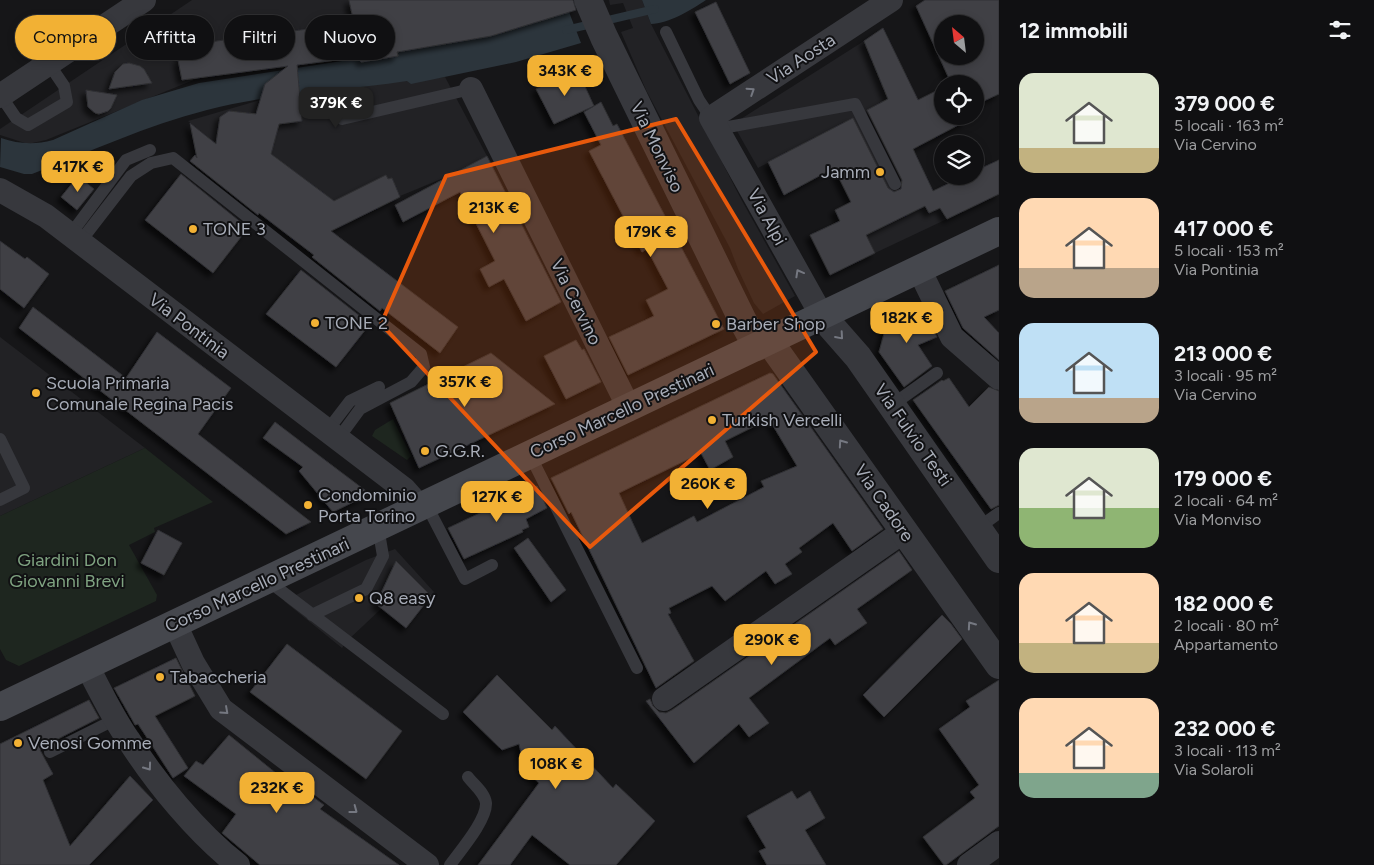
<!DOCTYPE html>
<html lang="it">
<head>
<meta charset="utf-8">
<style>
  :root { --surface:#101012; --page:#1e1e20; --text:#f1f3f6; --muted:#9c9d9f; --line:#303032; --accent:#f2b134 }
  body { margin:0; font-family:Figtree,sans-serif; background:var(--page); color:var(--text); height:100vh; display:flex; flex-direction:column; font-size:19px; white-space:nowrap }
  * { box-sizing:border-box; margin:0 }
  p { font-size:16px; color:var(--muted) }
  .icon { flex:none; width:28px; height:28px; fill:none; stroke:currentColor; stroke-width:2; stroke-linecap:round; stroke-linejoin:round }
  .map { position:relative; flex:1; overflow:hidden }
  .side { display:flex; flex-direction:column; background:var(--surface); width:375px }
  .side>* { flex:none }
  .hud { position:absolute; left:15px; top:15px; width:475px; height:45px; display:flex; gap:10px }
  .needle { width:32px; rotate:332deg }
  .buttons { position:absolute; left:934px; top:15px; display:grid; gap:10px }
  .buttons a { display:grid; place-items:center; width:50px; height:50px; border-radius:50%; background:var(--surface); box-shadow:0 2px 8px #0003,0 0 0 1px var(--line); font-size:25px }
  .price { position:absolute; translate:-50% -42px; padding:0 11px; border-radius:10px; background:var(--accent); color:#111; font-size:16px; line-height:32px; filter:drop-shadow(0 1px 2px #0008) }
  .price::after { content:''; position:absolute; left:50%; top:30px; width:15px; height:11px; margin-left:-8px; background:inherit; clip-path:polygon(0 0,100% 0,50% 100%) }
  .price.active { background:#222; color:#fff }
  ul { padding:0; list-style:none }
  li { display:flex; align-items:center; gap:15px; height:125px; padding:0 20px }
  li span { display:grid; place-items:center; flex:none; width:140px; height:100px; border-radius:15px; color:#555 }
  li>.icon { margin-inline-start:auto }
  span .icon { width:60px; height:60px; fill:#fffc; stroke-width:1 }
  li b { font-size:21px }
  h2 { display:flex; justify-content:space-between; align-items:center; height:60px; padding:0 20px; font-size:21px }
  .pill { padding:0 18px; border-radius:22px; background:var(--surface); box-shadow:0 2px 8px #0003,0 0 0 1px var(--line); font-size:18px; line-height:45px }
  .pill.active { background:var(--accent); color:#111 }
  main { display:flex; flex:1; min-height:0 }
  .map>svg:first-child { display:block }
  .built { fill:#222225 }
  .green { fill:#1e261f }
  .water { fill:#2c353c }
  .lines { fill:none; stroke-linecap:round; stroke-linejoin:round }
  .stream { stroke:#2c353c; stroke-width:8 }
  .building { fill:#404145; stroke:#303034; fill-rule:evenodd; filter:url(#shadow) }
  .service { stroke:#37383d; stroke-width:12 }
  .minor { stroke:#37383d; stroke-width:24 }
  .tertiary { stroke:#37383d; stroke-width:28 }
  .secondary { stroke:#45474d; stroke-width:28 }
  .oneway { stroke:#757881 }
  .marked { fill:#e8590c; fill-opacity:0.2; stroke:#e8590c; stroke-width:4; stroke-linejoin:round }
  .poi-dot { fill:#f2b134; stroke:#111113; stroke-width:2 }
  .labels { text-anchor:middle; stroke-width:4; stroke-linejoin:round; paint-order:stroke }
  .street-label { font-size:18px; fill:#a8adb8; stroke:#111113 }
  .poi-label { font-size:18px; fill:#a8adb8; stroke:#111113; text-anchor:start }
  .park-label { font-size:18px; fill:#7fa381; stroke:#111113 }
</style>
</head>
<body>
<main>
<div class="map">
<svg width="999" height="865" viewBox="0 0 999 865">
  <defs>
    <filter id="shadow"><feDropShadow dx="-4.5" dy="4.5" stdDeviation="2.5" flood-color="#0009"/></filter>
  </defs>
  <rect width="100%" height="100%" fill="#161618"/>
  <path class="built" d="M192,0H387L398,56L407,81L445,77L487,156L451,175L400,196L331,231L242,165L188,121L260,100L347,88L343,59L201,77L46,140L28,144L0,135V129Z
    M609,0H642L651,24L741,199L795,296L763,314L754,303L738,269L730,248L646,90L621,32L633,28L623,3L610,5Z
    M864,41L888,99L947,219L875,253L819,136L758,168L733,124Z
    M0,337L145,448L0,516Z
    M395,549L434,592L406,628L382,608L347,641L342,648L284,601L366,560Z"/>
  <path class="green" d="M393,419L411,456L407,460L372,436L375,430Z
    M145,448L213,502L154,528L155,532L129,545L157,595L156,601L19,666L6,660L0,649V516Z"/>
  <path class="water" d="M642,0H706C693,9 668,24 651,24Z
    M569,12L581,43L516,62L411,84L407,81C341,91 272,93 207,110C147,125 90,152 32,174H24L0,167L1,138C19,144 34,145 53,140L142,100L199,83L342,61L398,56L397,52L492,36Z"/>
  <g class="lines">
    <path class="stream" d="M566,30L655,9"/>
  </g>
  <path class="building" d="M349,0H573L576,10L491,36L397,52L398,56L361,62L360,57L297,65L302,121L279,124L271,154L334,201L386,175L388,179L392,178L400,197L331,231L458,327L440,353L382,308L380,311L312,257L314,255L259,213L258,215L190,161L195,155L197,158L190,123L216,144L220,117L229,111L256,114L265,84L288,66L182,80L178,60L182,59L179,46L354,23Z
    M925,0H999V94L975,105V84H950L951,83L916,6ZM942,24H975V56H942Z
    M716,2L750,73L730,84L695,12Z
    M883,28L918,100L942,88V116H964L966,121L913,149L933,191L964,176H975V171L999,160V194L947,219L940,208L929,213L925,206L866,235L875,253L830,275L810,235L840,221L835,210L851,202L834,168L784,195L768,162L853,118L888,188L894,192L901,189L902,180L867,110L888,99L864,41Z
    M129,63L140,66L144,69L152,83L109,89L115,72L123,64Z
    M577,69L594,106L554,124L536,89Z
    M86,90L117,95L111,108L108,111L99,114L95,113L88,107Z
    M601,102L613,126L617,124L724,329L628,375L609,337L654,316L646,300L668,289L647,249L642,252L589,151L601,145L584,112Z
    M487,156L561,302L526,321L504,279L489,287L480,269L495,261L460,192L403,222L395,205Z
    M181,174L248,228L213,273L145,220Z
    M78,176L94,189L77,210L61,197Z
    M0,241L25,259L27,257L49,274L24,308L0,289Z
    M999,265V310L984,317L999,333V360L963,328L945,291Z
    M301,270L370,324L336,367L266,314Z
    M920,303L937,337L918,345L932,366L904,387L879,352L888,319Z
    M33,307L126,378L157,332L231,388L198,434L311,522L286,534L19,328Z
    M576,340L582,350L584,349L601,382L566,399L544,356Z
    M491,353L555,404L419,468L390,403Z
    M770,373L773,374L883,529L852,551L833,523L799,548L802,552L785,564L792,574L775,584L766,571L725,601L712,586L669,608L671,613L668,614L694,661L656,688L571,512L569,514L551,478ZM769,419L797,466L761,481L764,487L697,522L694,516L642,543L619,493L701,453L710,470L733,457L725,441Z
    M949,378L969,407L989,387L999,391V505L991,509L913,400L942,380L943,381Z
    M275,422L317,454L370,494L333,512L299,471L303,467L263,438Z
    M537,486L547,508L526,519L529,527L522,530L523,532L464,559L448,528Z
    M158,530L182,543L164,575L141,563Z
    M528,538L566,590L551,602L514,548Z
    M899,551L912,570L857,609L867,623L835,645L830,638L749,698L769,723L749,737L739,724L694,763L646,701L650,699L653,706L659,712L666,713L672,710Z
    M396,561L431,596L406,628L376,604Z
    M942,615L951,624L962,639L884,717L863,695Z
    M287,644L402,731L366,779L250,692Z
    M176,658L195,696L155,716L188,768L173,778L138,724L135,725L134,723L114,688Z
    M497,675L552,730L555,726L613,788L616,784L655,821L616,865H570L532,835L510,865H478L539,783L525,770L519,744L502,750L463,712Z
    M999,680V826L946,865H944L923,837L975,798L970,792L979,785L939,729L970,707L966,701Z
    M89,700L99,718L46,745L40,750L53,774L43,780L70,846L130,776L153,800L89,865H0V744Z
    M229,735L282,778L284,776L324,805L320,809L399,865H260L222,833L236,814L184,776L196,761L203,765Z
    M792,791L797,799L810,791L825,818L805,830L826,865H767L759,851L766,848L747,816Z"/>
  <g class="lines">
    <path class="service" d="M666,32L699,100L711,118
      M1,96L16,118L28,125L67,102L64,86L49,64
      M342,119L471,89
      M717,129L855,104L895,184
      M70,235L126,160L150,150
      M80,242L131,176L151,163L173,158L421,354L424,367L411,382L360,409L338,439
      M892,405L937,373
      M327,431L350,401L379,387
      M0,439L24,488L0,500
      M530,455L637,668
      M426,504L465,579L492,565
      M978,528L999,513
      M267,580L443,714
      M312,615L366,589L383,556L378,527
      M50,752L116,719
      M450,865C460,851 487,820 486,803C485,793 474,785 468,777"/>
    <path class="minor" d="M471,89L629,408
      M0,96L144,0
      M0,190L46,216L404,489L420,507
      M919,269L952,337L999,378
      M822,316L711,118L891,0
      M175,624L193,663L221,709L427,865
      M87,666C100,690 112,716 128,739C156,783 197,833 238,865
      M664,699L904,531
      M969,865L999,843"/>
    <path class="tertiary" d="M588,0L604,37L743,321L757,347
      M822,316L858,357L999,559
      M769,341L999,665"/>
    <path class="secondary" d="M0,707L999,231"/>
  </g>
  <defs><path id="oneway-chevron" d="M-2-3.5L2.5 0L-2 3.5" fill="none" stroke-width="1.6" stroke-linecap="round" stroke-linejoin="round" transform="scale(1.25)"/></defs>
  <g class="oneway">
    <use href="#oneway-chevron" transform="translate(751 91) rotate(-33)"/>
    <use href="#oneway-chevron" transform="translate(799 273) rotate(-119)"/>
    <use href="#oneway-chevron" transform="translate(840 336) rotate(49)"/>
    <use href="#oneway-chevron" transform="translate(842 443) rotate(-125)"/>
    <use href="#oneway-chevron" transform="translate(971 625) rotate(-125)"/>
    <use href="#oneway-chevron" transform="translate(225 711) rotate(42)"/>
    <use href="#oneway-chevron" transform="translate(148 767) rotate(54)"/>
    <use href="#oneway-chevron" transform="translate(354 810) rotate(37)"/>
  </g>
  <path class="marked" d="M676,119L816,352L590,547L381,324L446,176Z"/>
  <g class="poi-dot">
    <circle cx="880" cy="172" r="5"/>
    <circle cx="193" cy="229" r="5"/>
    <circle cx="315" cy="323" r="5"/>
    <circle cx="716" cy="324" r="5"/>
    <circle cx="36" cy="393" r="5"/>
    <circle cx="712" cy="420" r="5"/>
    <circle cx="425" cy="451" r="5"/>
    <circle cx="308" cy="505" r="5"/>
    <circle cx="359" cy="598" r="5"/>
    <circle cx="160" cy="677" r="5"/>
    <circle cx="18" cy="743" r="5"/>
  </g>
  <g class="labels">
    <g class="street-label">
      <text transform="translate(801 59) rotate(-33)" y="6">Via Aosta</text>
      <text transform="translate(657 147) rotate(64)" y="6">Via Monviso</text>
      <text transform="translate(767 217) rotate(61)" y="6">Via Alpi</text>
      <text transform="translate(576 302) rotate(64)" y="6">Via Cervino</text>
      <text transform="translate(189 326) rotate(37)" y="6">Via Pontinia</text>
      <text transform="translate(622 411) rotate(-25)" y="6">Corso Marcello Prestinari</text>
      <text transform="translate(913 435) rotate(55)" y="6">Via Fulvio Testi</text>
      <text transform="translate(884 503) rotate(55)" y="6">Via Cadore</text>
      <text transform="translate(257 585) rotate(-25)" y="6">Corso Marcello Prestinari</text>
    </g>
    <g class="poi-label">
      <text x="870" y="178" text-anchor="end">Jamm</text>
      <text x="203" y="235">TONE 3</text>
      <text x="325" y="329">TONE 2</text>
      <text x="726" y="330">Barber Shop</text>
      <text x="46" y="389">Scuola Primaria<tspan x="46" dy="21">Comunale Regina Pacis</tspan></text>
      <text x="722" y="426">Turkish Vercelli</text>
      <text x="435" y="457">G.G.R.</text>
      <text x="318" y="501">Condominio<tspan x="318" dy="21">Porta Torino</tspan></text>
      <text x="369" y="604">Q8 easy</text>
      <text x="170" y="683">Tabaccheria</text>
      <text x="28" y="749">Venosi Gomme</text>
    </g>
    <g class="park-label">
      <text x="67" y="566">Giardini Don<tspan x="67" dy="21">Giovanni Brevi</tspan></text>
    </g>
  </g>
</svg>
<div class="buttons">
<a><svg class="needle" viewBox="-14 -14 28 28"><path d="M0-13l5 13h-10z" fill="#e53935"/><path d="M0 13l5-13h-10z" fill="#9c9d9f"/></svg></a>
<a><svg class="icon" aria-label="locate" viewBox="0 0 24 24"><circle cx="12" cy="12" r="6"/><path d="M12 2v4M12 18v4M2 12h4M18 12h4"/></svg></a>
<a><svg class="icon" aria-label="layers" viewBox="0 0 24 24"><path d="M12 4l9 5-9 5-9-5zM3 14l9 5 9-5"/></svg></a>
</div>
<b class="price" style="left:565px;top:97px">343K €</b>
<b class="price active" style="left:336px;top:129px">379K €</b>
<b class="price" style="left:78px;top:193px">417K €</b>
<b class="price" style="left:494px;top:234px">213K €</b>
<b class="price" style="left:651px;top:258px">179K €</b>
<b class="price" style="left:907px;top:344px">182K €</b>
<b class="price" style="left:465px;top:408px">357K €</b>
<b class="price" style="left:708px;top:510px">260K €</b>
<b class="price" style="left:497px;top:523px">127K €</b>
<b class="price" style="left:772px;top:666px">290K €</b>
<b class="price" style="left:556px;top:790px">108K €</b>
<b class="price" style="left:277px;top:814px">232K €</b>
<div class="hud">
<a class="pill active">Compra</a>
<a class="pill">Affitta</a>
<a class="pill">Filtri</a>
<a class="pill">Nuovo</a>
</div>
</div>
<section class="side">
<h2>12 immobili<svg class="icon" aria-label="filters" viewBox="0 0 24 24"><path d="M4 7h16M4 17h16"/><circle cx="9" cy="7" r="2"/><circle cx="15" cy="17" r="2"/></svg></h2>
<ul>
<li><span style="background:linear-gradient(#dfe7d0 75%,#c2b280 0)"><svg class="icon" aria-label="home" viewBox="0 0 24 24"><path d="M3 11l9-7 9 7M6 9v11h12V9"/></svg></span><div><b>379 000 €</b><p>5 locali · 163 m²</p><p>Via Cervino</p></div></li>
<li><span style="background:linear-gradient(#ffd9b3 70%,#b9a48a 0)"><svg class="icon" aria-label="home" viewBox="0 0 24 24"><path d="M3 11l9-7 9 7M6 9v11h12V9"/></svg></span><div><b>417 000 €</b><p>5 locali · 153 m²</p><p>Via Pontinia</p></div></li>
<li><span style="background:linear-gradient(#bfe0f5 75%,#b9a48a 0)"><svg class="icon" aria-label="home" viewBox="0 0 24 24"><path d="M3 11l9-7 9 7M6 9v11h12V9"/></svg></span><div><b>213 000 €</b><p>3 locali · 95 m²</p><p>Via Cervino</p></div></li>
<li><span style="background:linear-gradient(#dfe7d0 60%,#8fb573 0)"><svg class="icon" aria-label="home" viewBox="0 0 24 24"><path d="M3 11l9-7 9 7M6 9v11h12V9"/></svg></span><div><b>179 000 €</b><p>2 locali · 64 m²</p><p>Via Monviso</p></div></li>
<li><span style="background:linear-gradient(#ffd9b3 70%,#c2b280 0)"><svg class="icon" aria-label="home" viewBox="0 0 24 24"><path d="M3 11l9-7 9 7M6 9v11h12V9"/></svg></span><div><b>182 000 €</b><p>2 locali · 80 m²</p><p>Appartamento</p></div></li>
<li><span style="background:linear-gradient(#ffd9b3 75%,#7fa58c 0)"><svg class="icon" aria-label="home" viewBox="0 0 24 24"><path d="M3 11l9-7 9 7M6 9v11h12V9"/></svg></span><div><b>232 000 €</b><p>3 locali · 113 m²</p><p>Via Solaroli</p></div></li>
</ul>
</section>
</main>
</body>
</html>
